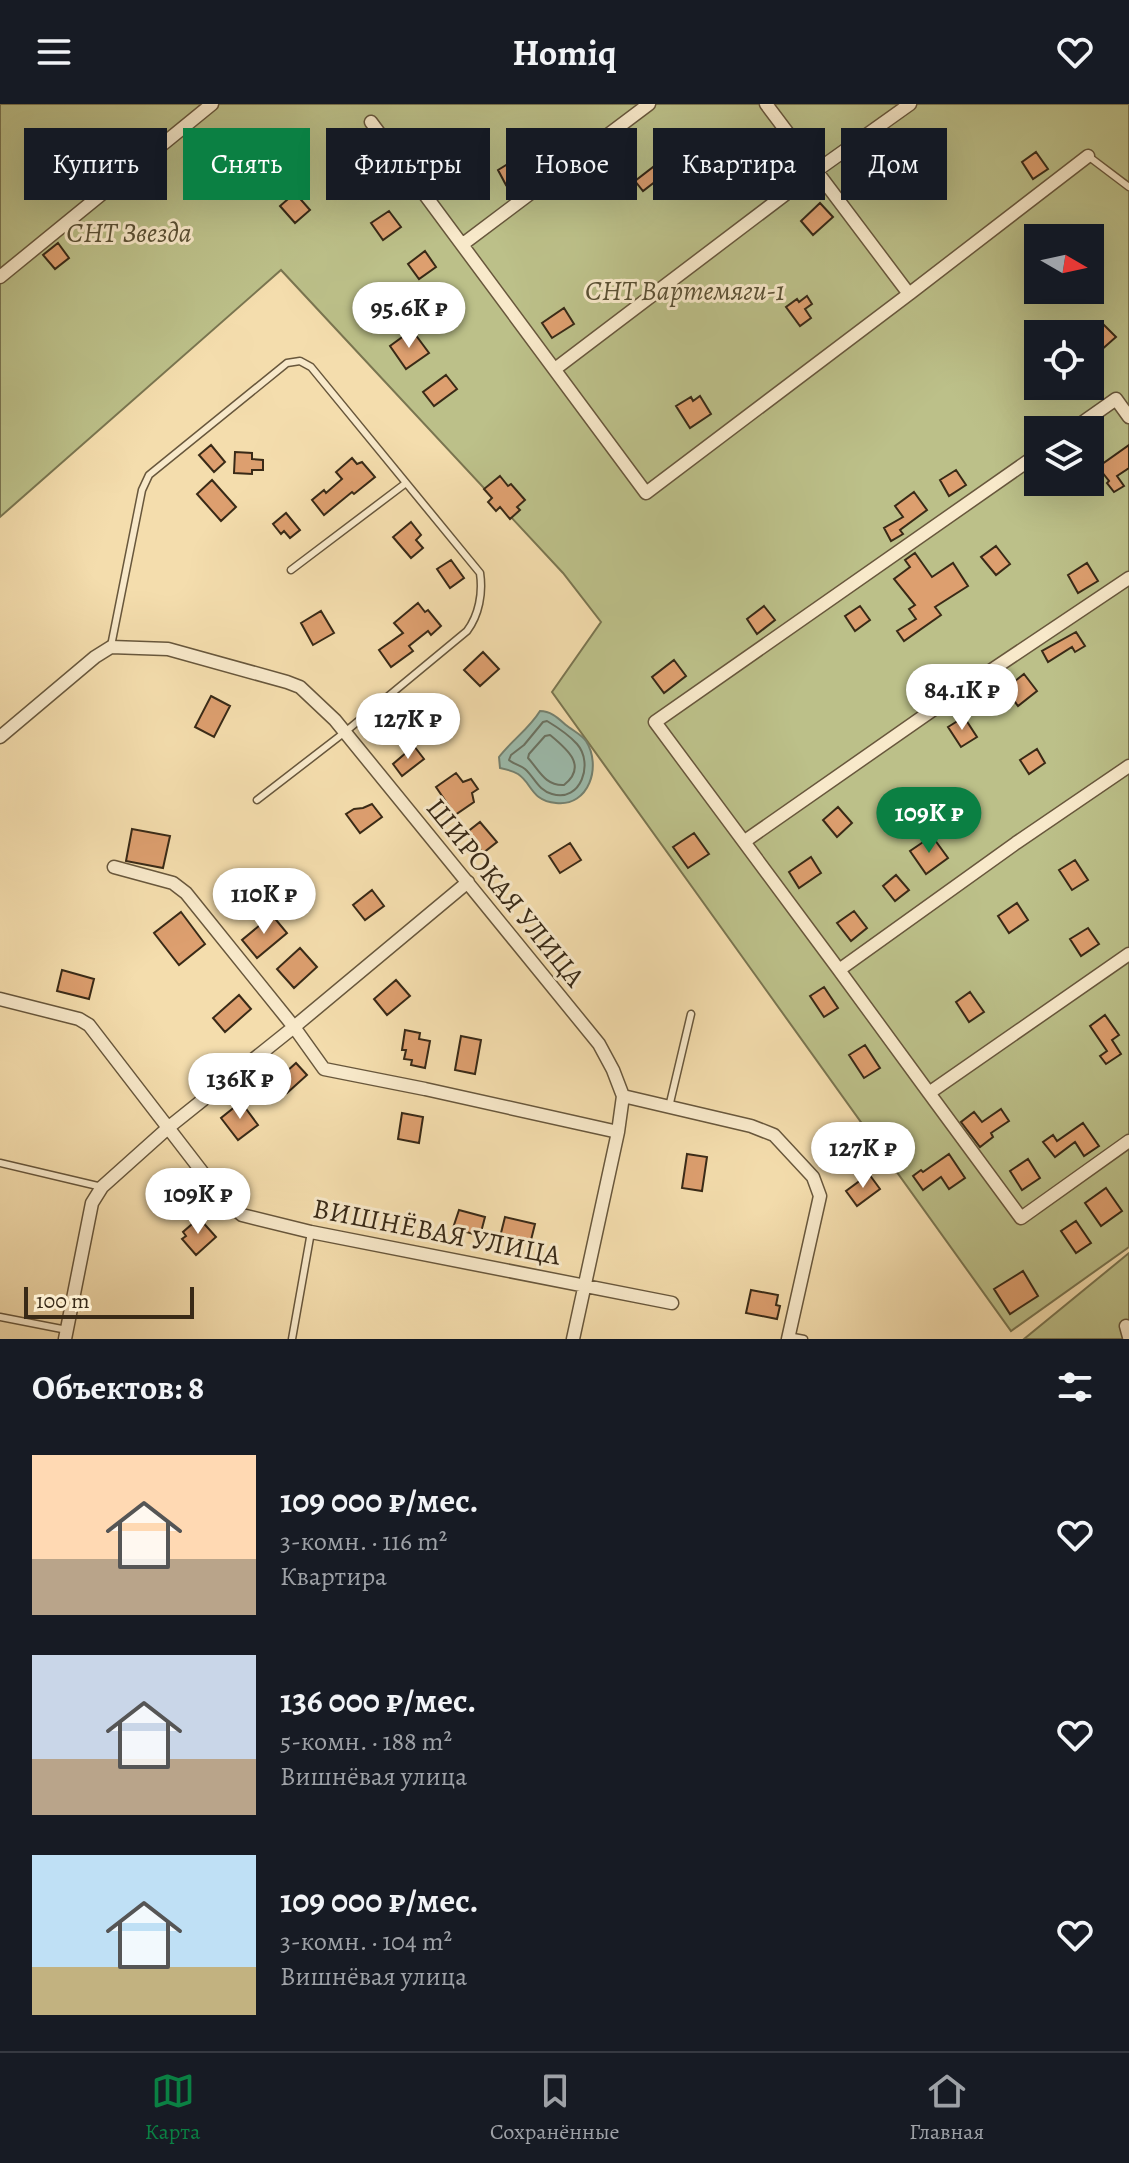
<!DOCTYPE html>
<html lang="ru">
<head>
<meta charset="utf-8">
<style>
  :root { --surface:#171b24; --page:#242831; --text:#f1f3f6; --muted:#9ea1a6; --line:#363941; --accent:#0b8043 }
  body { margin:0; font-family:Alegreya,serif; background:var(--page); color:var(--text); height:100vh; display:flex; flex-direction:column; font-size:30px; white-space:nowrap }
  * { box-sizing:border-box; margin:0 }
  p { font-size:26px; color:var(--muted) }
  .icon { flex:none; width:44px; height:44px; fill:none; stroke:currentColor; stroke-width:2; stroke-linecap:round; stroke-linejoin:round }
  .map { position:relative; height:1235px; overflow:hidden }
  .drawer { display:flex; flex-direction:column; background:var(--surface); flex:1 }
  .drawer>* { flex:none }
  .top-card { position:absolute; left:24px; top:24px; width:1082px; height:72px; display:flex; gap:16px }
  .needle { width:52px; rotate:99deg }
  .tools { position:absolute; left:1024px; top:120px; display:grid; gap:16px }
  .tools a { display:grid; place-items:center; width:80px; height:80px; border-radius:0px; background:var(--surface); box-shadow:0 8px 32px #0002; font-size:40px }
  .scale { position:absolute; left:24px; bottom:20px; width:170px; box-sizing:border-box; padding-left:8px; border:4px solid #392a17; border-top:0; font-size:22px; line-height:28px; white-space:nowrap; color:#392a17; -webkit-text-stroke:6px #f8e9ca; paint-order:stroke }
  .price { position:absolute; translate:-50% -68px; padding:0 18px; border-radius:28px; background:#fff; color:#222; font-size:26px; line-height:52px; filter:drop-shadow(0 2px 4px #0008) }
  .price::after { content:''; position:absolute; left:50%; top:48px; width:24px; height:18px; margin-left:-12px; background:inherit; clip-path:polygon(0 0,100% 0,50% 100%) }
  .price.current { background:var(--accent); color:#fff }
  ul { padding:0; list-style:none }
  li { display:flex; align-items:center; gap:24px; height:200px; padding:0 32px }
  li span { display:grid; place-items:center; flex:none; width:224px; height:160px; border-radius:0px; color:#555 }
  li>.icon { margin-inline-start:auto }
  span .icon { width:96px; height:96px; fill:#fffc; stroke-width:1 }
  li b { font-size:34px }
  h2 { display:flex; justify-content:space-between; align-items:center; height:96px; padding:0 32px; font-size:34px }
  .chip { padding:0 28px; border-radius:0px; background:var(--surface); box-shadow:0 8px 32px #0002; font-size:28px; line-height:72px }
  .chip.current { background:var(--accent); color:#fff }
  header { display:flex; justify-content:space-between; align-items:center; height:104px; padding:0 32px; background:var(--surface); font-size:36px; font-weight:600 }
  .menu { display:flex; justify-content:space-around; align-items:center; height:112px; border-top:2px solid var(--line); background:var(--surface); font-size:22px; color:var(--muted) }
  .menu a { display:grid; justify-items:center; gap:4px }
  .menu .current { color:var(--accent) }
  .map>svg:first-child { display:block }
  .green { fill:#bcc089; stroke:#7a7550; stroke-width:2; fill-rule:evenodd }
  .water { fill:#9cbbac; stroke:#748170; stroke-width:2 }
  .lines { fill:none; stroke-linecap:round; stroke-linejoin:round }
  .shore { stroke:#6a7262; stroke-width:2 }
  .building { fill:#dd9f6f; stroke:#392a17; stroke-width:2 }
  .lane-casing { stroke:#68573c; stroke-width:9 }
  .street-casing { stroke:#68573c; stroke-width:15 }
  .lane { stroke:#f8e9ca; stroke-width:6 }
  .street { stroke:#f8e9ca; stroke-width:12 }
  .labels { text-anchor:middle; stroke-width:6; stroke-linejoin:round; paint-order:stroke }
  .park-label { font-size:28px; font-style:italic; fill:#5a5034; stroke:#f8e9ca }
  .street-label { font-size:28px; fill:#392a17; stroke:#f8e9ca }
</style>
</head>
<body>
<header><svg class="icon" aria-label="menu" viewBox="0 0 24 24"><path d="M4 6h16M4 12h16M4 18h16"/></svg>Homiq<svg class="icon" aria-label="heart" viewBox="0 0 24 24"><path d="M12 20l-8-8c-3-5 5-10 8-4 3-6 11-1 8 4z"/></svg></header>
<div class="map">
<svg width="1129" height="1235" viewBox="0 0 1129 1235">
  <rect width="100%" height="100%" fill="#f4ddad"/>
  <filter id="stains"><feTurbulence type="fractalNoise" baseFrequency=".0025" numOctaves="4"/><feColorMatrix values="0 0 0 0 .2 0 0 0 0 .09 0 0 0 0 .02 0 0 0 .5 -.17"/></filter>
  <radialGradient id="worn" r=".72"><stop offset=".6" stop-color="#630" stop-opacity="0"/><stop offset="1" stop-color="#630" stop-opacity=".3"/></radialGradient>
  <path class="green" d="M0,0H1129V1143L1011,1227L552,588L601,518L563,469L281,166L0,413ZM1038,134H1090V186H1038ZM1038,230H1090V282H1038ZM1038,326H1090V378H1038Z
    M1129,1149V1235H1024Z"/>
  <path class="water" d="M540,607C551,607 558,614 566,621C572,626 582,631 586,637C602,662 589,703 556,699C531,697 532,679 518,670C513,667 505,665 500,664L499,653C512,636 529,625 540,607Z"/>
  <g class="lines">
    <path class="shore" d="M547,617C557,623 569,631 577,640C594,659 581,699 552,690C538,686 535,674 525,665C520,661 513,660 509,656L511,651L524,641L543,618Z
      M550,631C567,645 588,662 564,681C545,682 539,666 528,654L529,650L545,632Z"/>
  </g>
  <path class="building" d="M916,38L930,67L909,78L903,73L895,77L883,54Z
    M1036,48L1048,65L1033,75L1022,58Z
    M516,55L525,70L506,81L498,66Z
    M657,60L665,70L643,87L635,77Z
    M604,61L616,79L598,91L587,73Z
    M295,89L310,106L295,119L280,102Z
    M820,99L833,113L813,131L801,117Z
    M389,107L401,123L383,136L371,119Z
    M58,139L69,154L55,165L43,151Z
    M425,147L436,163L419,175L408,160Z
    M807,192L812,200L805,205L811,214L800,222L786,203L797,195L799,198Z
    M564,204L574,220L552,234L542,219Z
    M1102,219L1116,233L1100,247L1090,236V230Z
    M412,226L429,249L406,265L390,242Z
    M446,271L457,285L434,302L423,288Z
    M700,292L711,310L690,324L676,302L691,293L693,297Z
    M211,341L225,358L214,368L199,351Z
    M1129,341V364L1117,372L1124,382L1114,388L1107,379L1109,377L1098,363Z
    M235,348L252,349V355L263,356V366H252V370L234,369Z
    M352,354L357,360L362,358L375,373L354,390L352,388L324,411L312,396L324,386L326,389L342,375L336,368Z
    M956,366L966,381L949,392L940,376Z
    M500,372L508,382L511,380L525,396L517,403L520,406L510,415L500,403L496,407L488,398L492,394L484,385Z
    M212,376L236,403L221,417L197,390Z
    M914,388L927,406L900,426L903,430L891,437L884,424L903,413L895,402Z
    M286,409L300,426L290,434L284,427L281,430L273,420Z
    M411,418L421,431L416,436L423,444L411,454L393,433Z
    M996,442L1010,460L996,471L981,453Z
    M915,449L932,473L953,459L968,482L935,503L941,511L904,537L897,527L916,515L909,505L915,501L894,475L910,463L905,456Z
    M451,456L464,474L450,484L437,465Z
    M1087,459L1098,477L1078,489L1068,471Z
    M418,499L425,508L428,506L441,522L431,531L428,527L409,542L413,547L391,563L379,546L403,529L394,519Z
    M764,502L775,516L757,530L747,515Z
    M860,502L870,516L855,527L845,512Z
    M321,507L334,529L313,541L301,519Z
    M1076,528L1085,542L1075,548L1072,543L1048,558L1042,547Z
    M483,548L499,565L480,582L464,566Z
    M674,556L686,572L664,589L652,573Z
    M927,562L939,577L921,592L909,577Z
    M1024,570L1037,587L1018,602L1005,585Z
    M211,592L230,602L214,633L195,623Z
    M964,613L977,633L961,643L948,623Z
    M414,642L424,655L402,672L393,660Z
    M1037,645L1045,659L1029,670L1020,656Z
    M456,669L463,678L471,675L478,685L472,689L474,698L455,711L436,683Z
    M372,700L382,713L360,729L346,710L354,705L363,704Z
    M838,703L852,719L837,733L823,716Z
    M480,718L497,738L483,749L466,729Z
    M132,725L170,732L163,764L126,757Z
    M694,729L709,750L688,764L673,743Z
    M932,732L948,754L926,770L910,747Z
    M570,739L581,756L560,769L549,752Z
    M811,753L821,769L799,784L789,768Z
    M1075,756L1088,776L1072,786L1059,766Z
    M896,771L909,786L895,797L883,782Z
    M372,786L384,802L365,816L353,801Z
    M1017,799L1028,816L1009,829L998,812Z
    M854,807L867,824L851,837L837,819Z
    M181,808L205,840L179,861L154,829Z
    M272,811L287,829L257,854L242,836Z
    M1088,824L1099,840L1081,852L1070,835Z
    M300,844L317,863L294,884L277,865Z
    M62,866L94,875L89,895L57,887Z
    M396,876L410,892L387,911L374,895Z
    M824,883L838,904L824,913L810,892Z
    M970,888L984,908L969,918L956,898Z
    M239,891L251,905L225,928L213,914Z
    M1105,911L1119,931L1112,936L1121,950L1106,960L1100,952L1107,947L1090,922Z
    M405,926L420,929L419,935L430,937L425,964L411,961L412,956L404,955L406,946H402Z
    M461,932L481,936L475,970L455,966Z
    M865,941L880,964L864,974L849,951Z
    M296,959L307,971L287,989L276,977Z
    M241,998L258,1021L238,1036L221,1014Z
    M1001,1005L1009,1017L991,1029L993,1033L980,1043L961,1018L974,1008L982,1018Z
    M402,1009L423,1013L419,1039L398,1035Z
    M1083,1019L1099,1042L1084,1052L1075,1038L1055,1053L1043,1038L1053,1031L1057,1037Z
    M687,1050L707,1053L702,1087L682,1084Z
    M949,1050L965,1074L949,1085L941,1073L923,1086L913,1072L921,1066L923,1068Z
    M1028,1055L1040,1074L1022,1086L1010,1067Z
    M869,1070L880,1085L857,1102L846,1087Z
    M1106,1084L1122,1107L1101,1122L1085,1099Z
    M459,1106L485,1113L480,1132L453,1124Z
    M505,1113L535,1120L530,1140L500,1133Z
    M199,1114L216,1133L196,1151L182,1135L186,1132L183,1128Z
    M1076,1117L1091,1139L1076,1149L1061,1127Z
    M1023,1167L1038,1192L1010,1210L994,1185Z
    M751,1186L778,1191L776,1201L780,1202L777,1215L746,1209Z"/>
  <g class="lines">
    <g class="lane-casing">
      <path id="lane" d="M1088,52L1129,83
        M291,466L406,379
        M111,542L142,386L149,371L287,259L300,257L311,263L480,469C483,489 479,511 467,527L345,628L257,696
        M669,1003L691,910
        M0,1059L102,1083
        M0,1213L67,1226
        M788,1232L804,1235
        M292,1235L311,1128"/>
    </g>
    <g class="street-casing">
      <path id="street" d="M766,0L909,190L1088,52
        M371,18L646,389L909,190
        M463,140L649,0
        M0,173L212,0
        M555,265L816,67L910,0
        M1072,326L1116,295L1129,313
        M1038,350L655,618L839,866L1016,739L1129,662
        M0,633L95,553L111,543L168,545L287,578L300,583L335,616L599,940L613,966L623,992L618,1028L573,1235
        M745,737L944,598L1129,474
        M114,763L173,779L186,789L294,923L324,965L425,985L618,1028
        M1129,850L929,989L1021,1114L1129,1037
        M839,866L929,989
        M0,895L79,915L89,921L223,1095L242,1111L311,1128L672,1199
        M623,992L751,1022L774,1031L813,1073L820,1092L788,1235
        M1126,1222L1129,1233
        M65,1235L92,1099L102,1083L169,1023L294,923L468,778"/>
    </g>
    <use href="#lane" class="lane"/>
    <use href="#street" class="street"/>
  </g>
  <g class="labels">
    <g class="park-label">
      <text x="129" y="138">СНТ Звезда</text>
      <text x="685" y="196">СНТ Вартемяги-1</text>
    </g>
    <g class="street-label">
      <text transform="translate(506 788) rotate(51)" y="10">ШИРОКАЯ УЛИЦА</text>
      <text transform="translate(437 1127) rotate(11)" y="10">ВИШНЁВАЯ УЛИЦА</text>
    </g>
  </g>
  <rect width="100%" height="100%" filter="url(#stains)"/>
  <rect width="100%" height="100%" fill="url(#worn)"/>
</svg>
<div class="tools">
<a><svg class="needle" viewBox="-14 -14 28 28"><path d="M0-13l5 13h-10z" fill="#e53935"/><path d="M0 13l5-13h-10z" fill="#9ea1a6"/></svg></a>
<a><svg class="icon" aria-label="locate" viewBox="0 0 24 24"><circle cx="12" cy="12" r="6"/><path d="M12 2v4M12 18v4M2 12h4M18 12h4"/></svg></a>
<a><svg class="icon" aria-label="layers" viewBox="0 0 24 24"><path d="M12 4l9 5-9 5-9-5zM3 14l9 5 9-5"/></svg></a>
</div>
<div class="scale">100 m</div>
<b class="price" style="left:409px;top:246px">95.6K ₽</b>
<b class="price" style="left:962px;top:628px">84.1K ₽</b>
<b class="price" style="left:408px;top:657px">127K ₽</b>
<b class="price current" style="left:929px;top:751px">109K ₽</b>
<b class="price" style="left:264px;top:832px">110K ₽</b>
<b class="price" style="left:240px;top:1017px">136K ₽</b>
<b class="price" style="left:863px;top:1086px">127K ₽</b>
<b class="price" style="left:198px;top:1132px">109K ₽</b>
<div class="top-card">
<a class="chip">Купить</a>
<a class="chip current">Снять</a>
<a class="chip">Фильтры</a>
<a class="chip">Новое</a>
<a class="chip">Квартира</a>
<a class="chip">Дом</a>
</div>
</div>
<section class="drawer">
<h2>Объектов: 8<svg class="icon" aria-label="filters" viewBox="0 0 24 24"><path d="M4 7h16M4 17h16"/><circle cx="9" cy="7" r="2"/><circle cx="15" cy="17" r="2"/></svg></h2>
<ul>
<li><span style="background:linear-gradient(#ffd9b3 65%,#b9a48a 0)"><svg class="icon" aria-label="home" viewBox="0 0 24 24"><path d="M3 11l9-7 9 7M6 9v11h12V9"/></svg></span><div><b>109 000 ₽/мес.</b><p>3-комн. · 116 m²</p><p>Квартира</p></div><svg class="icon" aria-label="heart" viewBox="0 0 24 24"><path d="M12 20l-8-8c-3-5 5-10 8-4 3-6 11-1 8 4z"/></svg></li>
<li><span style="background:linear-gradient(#c9d6e8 65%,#b9a48a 0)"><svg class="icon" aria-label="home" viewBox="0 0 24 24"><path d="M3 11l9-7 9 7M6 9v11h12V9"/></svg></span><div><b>136 000 ₽/мес.</b><p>5-комн. · 188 m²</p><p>Вишнёвая улица</p></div><svg class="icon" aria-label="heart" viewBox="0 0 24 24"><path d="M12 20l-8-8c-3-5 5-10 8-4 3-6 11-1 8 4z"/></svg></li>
<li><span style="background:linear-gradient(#bfe0f5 70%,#c2b280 0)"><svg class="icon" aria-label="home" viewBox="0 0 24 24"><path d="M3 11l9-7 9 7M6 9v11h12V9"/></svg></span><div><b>109 000 ₽/мес.</b><p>3-комн. · 104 m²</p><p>Вишнёвая улица</p></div><svg class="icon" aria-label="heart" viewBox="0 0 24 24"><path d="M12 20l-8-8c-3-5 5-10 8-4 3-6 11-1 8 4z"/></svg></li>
</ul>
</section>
<nav class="menu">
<a class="current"><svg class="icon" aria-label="map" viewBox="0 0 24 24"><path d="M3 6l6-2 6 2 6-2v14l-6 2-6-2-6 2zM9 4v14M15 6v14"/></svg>Карта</a>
<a><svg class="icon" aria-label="saved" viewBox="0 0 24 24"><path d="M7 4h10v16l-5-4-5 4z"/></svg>Сохранённые</a>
<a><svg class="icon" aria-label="home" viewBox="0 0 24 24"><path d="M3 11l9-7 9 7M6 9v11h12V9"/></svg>Главная</a>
</nav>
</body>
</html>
